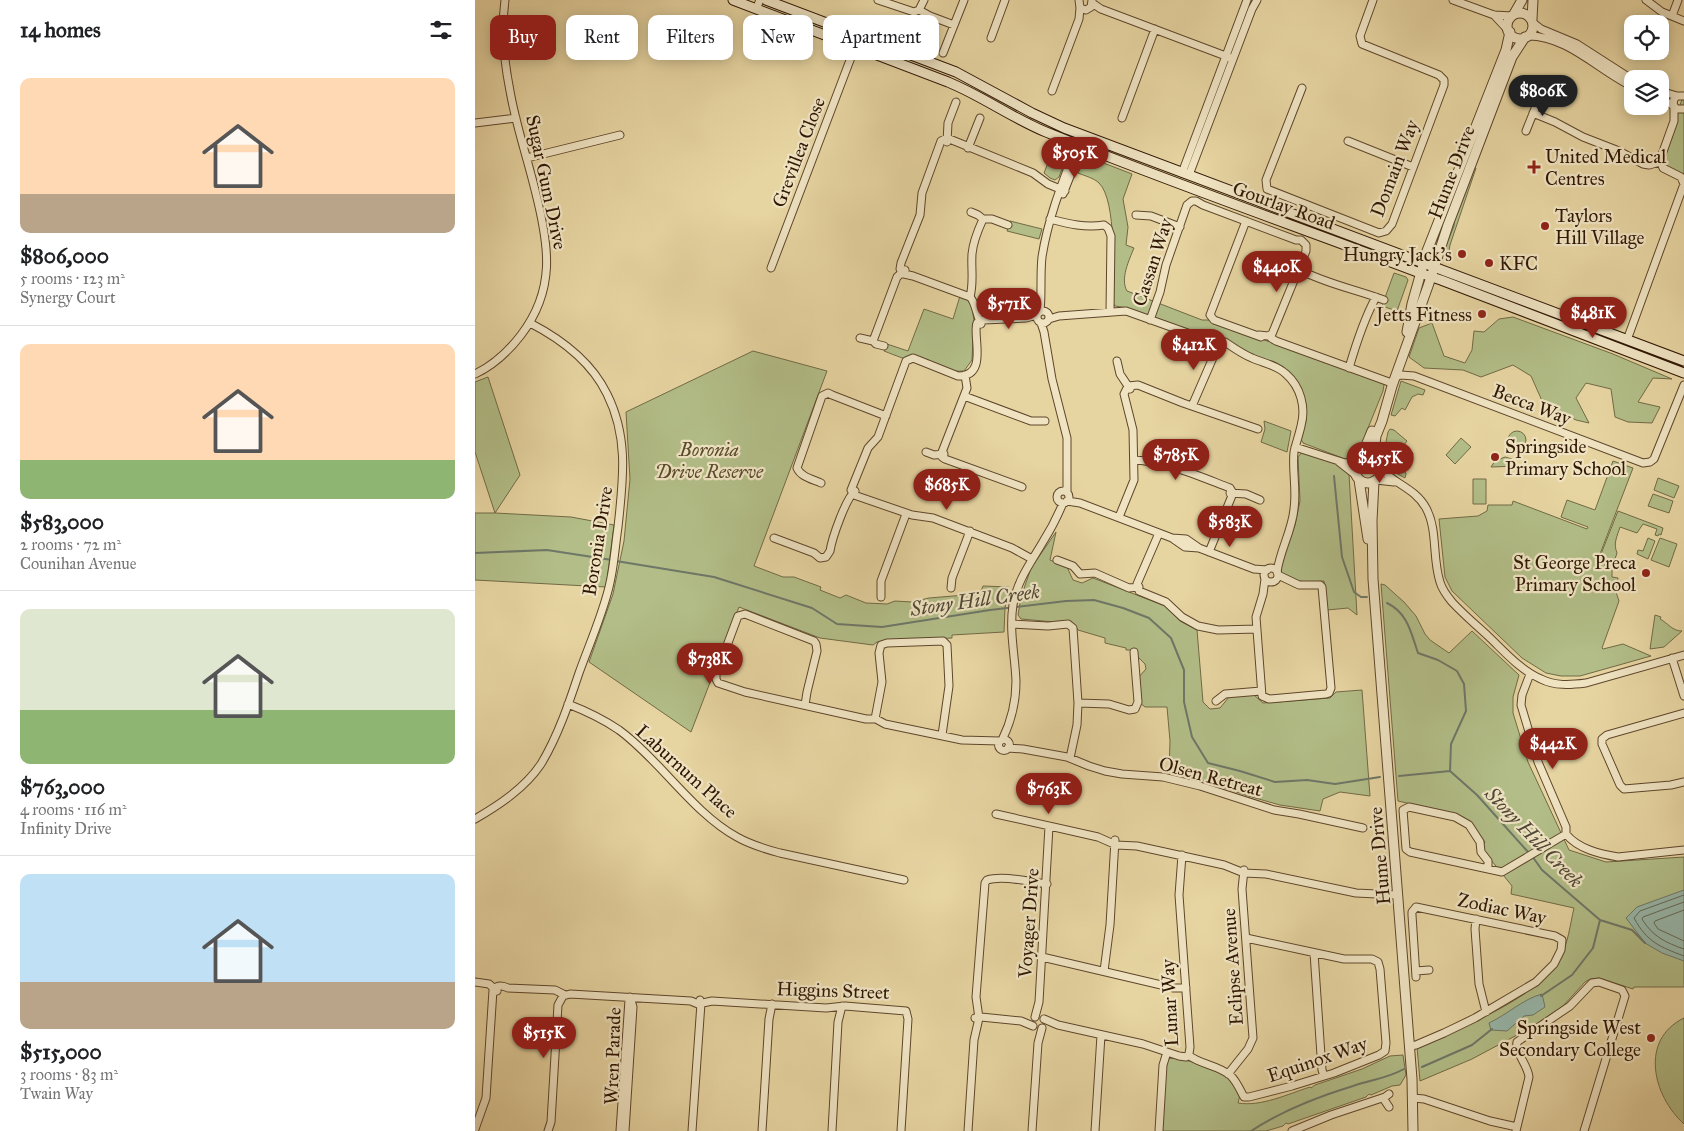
<!DOCTYPE html>
<html lang="en">
<head>
<meta charset="utf-8">
<style>
  :root { --surface:#fff; --page:#f6f6f6; --text:#202124; --muted:#757577; --line:#e0e0e0; --accent:#8f2418 }
  body { margin:0; font-family:"IM FELL Great Primer",serif; background:var(--page); color:var(--text); height:100vh; display:flex; flex-direction:column; font-size:19px; white-space:nowrap }
  * { box-sizing:border-box; margin:0 }
  p { font-size:16px; color:var(--muted) }
  .icon { flex:none; width:28px; height:28px; fill:none; stroke:currentColor; stroke-width:2; stroke-linecap:round; stroke-linejoin:round }
  .map { position:relative; flex:1; overflow:hidden }
  .panel { display:flex; flex-direction:column; background:var(--surface); width:475px }
  .panel>* { flex:none }
  .top-card { position:absolute; left:15px; top:15px; width:475px; height:45px; display:flex; gap:10px }
  .tools { position:absolute; left:1149px; top:15px; display:grid; gap:10px }
  .tools a { display:grid; place-items:center; width:45px; height:45px; border-radius:10px; background:var(--surface); box-shadow:0 2px 12px #0003; font-size:25px }
  .price { position:absolute; translate:-50% -42px; padding:0 11px; border-radius:18px; background:var(--accent); color:#fff; font-size:16px; line-height:32px; filter:drop-shadow(0 1px 2px #0008) }
  .price::after { content:''; position:absolute; left:50%; top:30px; width:15px; height:11px; margin-left:-8px; background:inherit; clip-path:polygon(0 0,100% 0,50% 100%) }
  .price.selected { background:#222; color:#fff }
  ul { padding:0; list-style:none }
  li { display:grid; align-content:center; gap:10px; height:265px; padding:0 20px }
  li+li { border-top:1px solid var(--line) }
  li span { display:grid; place-items:center; height:155px; border-radius:10px; color:#555 }
  li>.icon { margin-inline-start:auto }
  span .icon { width:90px; height:90px; fill:#fffc; stroke-width:1 }
  li b { font-size:21px }
  h2 { display:flex; justify-content:space-between; align-items:center; height:60px; padding:0 20px; font-size:21px }
  .tag { padding:0 18px; border-radius:10px; background:var(--surface); box-shadow:0 2px 12px #0003; font-size:18px; line-height:45px }
  .tag.selected { background:var(--accent); color:#fff }
  main { display:flex; flex:1; min-height:0 }
  .map>svg:first-child { display:block }
  .green { fill:#b2bd87; stroke:#716a46 }
  .water { fill:#97b7aa; stroke:#6e7768 }
  .lines { fill:none; stroke-linecap:round; stroke-linejoin:round }
  .shore { stroke:#646757; stroke-width:1 }
  .stream { stroke:#6e7768; stroke-width:2 }
  .minor-casing { stroke:#5e462b; stroke-width:9 }
  .tertiary-casing { stroke:#5e462b; stroke-width:11 }
  .secondary-casing { stroke:#301704; stroke-width:11 }
  .minor { stroke:#efe3c2; stroke-width:7 }
  .tertiary { stroke:#efe3c2; stroke-width:9 }
  .secondary { stroke:#efe3c2; stroke-width:9 }
  .poi-dot { fill:#8f2418; stroke:#efe3c2; stroke-width:2 }
  .labels { text-anchor:middle; stroke-width:4.5; stroke-linejoin:round; paint-order:stroke }
  .street-label { font-size:19px; fill:#301704; stroke:#efe3c2 }
  .poi-label { font-size:19px; fill:#301704; stroke:#efe3c2; text-anchor:start }
  .park-label { font-size:19px; font-style:italic; fill:#57492b; stroke:#efe3c2 }
  .water-label { font-size:20px; font-style:italic; fill:#4f4736; stroke:#efe3c2 }
</style>
</head>
<body>
<main>
<section class="panel">
<h2>14 homes<svg class="icon" aria-label="filters" viewBox="0 0 24 24"><path d="M4 7h16M4 17h16"/><circle cx="9" cy="7" r="2"/><circle cx="15" cy="17" r="2"/></svg></h2>
<ul>
<li><span style="background:linear-gradient(#ffd9b3 75%,#b9a48a 0)"><svg class="icon" aria-label="home" viewBox="0 0 24 24"><path d="M3 11l9-7 9 7M6 9v11h12V9"/></svg></span><div><b>$806,000</b><p>5 rooms · 123 m²</p><p>Synergy Court</p></div></li>
<li><span style="background:linear-gradient(#ffd9b3 75%,#8fb573 0)"><svg class="icon" aria-label="home" viewBox="0 0 24 24"><path d="M3 11l9-7 9 7M6 9v11h12V9"/></svg></span><div><b>$583,000</b><p>2 rooms · 72 m²</p><p>Counihan Avenue</p></div></li>
<li><span style="background:linear-gradient(#dfe7d0 65%,#8fb573 0)"><svg class="icon" aria-label="home" viewBox="0 0 24 24"><path d="M3 11l9-7 9 7M6 9v11h12V9"/></svg></span><div><b>$763,000</b><p>4 rooms · 116 m²</p><p>Infinity Drive</p></div></li>
<li><span style="background:linear-gradient(#bfe0f5 70%,#b9a48a 0)"><svg class="icon" aria-label="home" viewBox="0 0 24 24"><path d="M3 11l9-7 9 7M6 9v11h12V9"/></svg></span><div><b>$515,000</b><p>3 rooms · 83 m²</p><p>Twain Way</p></div></li>
</ul>
</section>
<div class="map">
<svg width="1209" height="1131" viewBox="0 0 1209 1131">
  <rect width="100%" height="100%" fill="#e6d4a1"/>
  <filter id="stains"><feTurbulence type="fractalNoise" baseFrequency=".004" numOctaves="4"/><feColorMatrix values="0 0 0 0 .2 0 0 0 0 .09 0 0 0 0 .02 0 0 0 .5 -.17"/></filter>
  <radialGradient id="worn" r=".72"><stop offset=".6" stop-color="#630" stop-opacity="0"/><stop offset="1" stop-color="#630" stop-opacity=".3"/></radialGradient>
  <path class="green" d="M1209,94V181L1188,168L1185,160Z
    M580,145L594,150L584,177L580,180L575,178L569,173Z
    M613,157L657,174L648,199L653,227L651,245L659,248C654,260 645,279 652,291L727,320H736L792,341H798L908,383L909,385L908,391L891,433L888,445L880,458L870,459L828,443L826,439L831,411L829,396L797,362L778,355L752,340L741,341L653,308L640,306L638,303C638,277 642,200 624,183C619,178 610,176 603,173L608,161Z
    M990,165L1001,168L975,245L972,262L971,259L973,251L970,248L979,226L980,193Z
    M535,221L567,229L564,239L532,231Z
    M919,273L931,277L933,280L922,311L907,306Z
    M485,296L496,300L499,321L497,360L489,371C465,373 432,360 409,351L412,344L433,351L449,309L478,319Z
    M1038,317L1138,354L1197,379L1178,378L1163,402L1185,407L1177,423L1153,422L1140,417L1136,389L1111,383L1101,398L1114,423L1101,420L1068,403L1056,376L1038,365L1006,377L988,370L949,368L934,357L944,328L957,323L969,356L990,363L997,350L999,331L1009,332L1024,319Z
    M278,351L352,371L279,566L308,577H319L346,587L345,590L365,598L371,595L391,603L412,604L420,601L437,602L454,598L502,594L506,591L508,586L534,587L530,608L529,632L477,635V638L402,642L398,645L345,638L264,607L216,732L114,662L138,594L149,541L155,479L151,412Z
    M13,377L45,475L20,513L96,517L139,525L131,587L0,580V513H20L0,452V382Z
    M926,381L950,390L948,395L943,394L937,397L930,410L927,408L920,416L916,415Z
    M789,421L816,431L812,452L786,442L790,429Z
    M915,429L919,430L932,441L929,445L938,453L937,459L932,462H928L918,454L915,457L929,469L931,474L930,478C906,466 908,456 913,432Z
    M1033 440a9 9 0 1 1 18 0a9 9 0 1 1-18 0Z
    M986,438L996,447L980,464L971,455Z
    M827,452L860,463L874,474L882,615L873,608L852,610L849,581C835,582 803,585 805,563L820,525L825,501L823,457Z
    M1030,457L1037,459L1042,466L1016,467L1020,461Z
    M1138,461L1158,468L1125,554L1130,566L1126,554L1143,511L1188,528L1186,535L1184,534L1183,536L1180,535L1182,529L1168,524L1162,533L1145,527C1142,537 1138,543 1142,553L1140,559L1137,560V577L1143,578L1141,592L1144,601L1127,648L1128,649L1148,644L1176,656L1105,676H1086L1071,673L1047,658L977,591L970,577L964,519L1003,516L1012,511L1013,505H1037L1038,501L1112,529L1113,527L1086,517L1092,500L1120,510Z
    M1183,478L1204,486L1199,498L1179,490Z
    M998,479H1011V504H998Z
    M1178,494L1198,501L1194,513L1173,506Z
    M581,532L575,560L592,567L598,580L607,583L618,578L690,606L705,621L722,630L728,702L735,709L745,708L754,697L779,695L788,703L855,698L861,692L887,690L895,796L865,792L848,799L845,811L805,805L773,796L736,783L694,772L695,741L692,707H670L665,703L663,678L671,669L670,664L662,656L661,650H651V648L630,643V638L603,630L596,621L579,622L546,619L543,615L546,597L556,568Z
    M1173,538L1180,541L1173,559L1162,554L1163,550L1168,551Z
    M1185,538L1202,544L1194,567L1176,560Z
    M906,584L910,585L929,602L941,616L950,634L955,640L974,653L997,631L1044,675L1038,697V713L1053,762L1094,850L1131,862L1209,857V987H1159L1158,989L1124,978L1115,979L1110,982L1088,1006L1057,1027L997,1059L945,1081L942,1047C985,1027 1059,1001 1084,960C1093,945 1095,925 1099,908L1036,894L1037,886L1008,850L1007,847L1010,842L997,824L981,814L923,801Z
    M1180,615L1186,617L1185,619C1193,623 1197,631 1207,631L1189,647L1175,649Z
    M1209,1018V1124C1178,1096 1164,1040 1209,1018Z
    M928,1055L931,1075L925,1085L917,1086L896,1095L894,1094L891,1097L813,1124L811,1123L808,1126L791,1131H686L690,1065L693,1059C701,1055 744,1069 752,1076C758,1080 761,1089 765,1095L763,1103C786,1107 813,1094 835,1087L836,1088L840,1085L887,1069L915,1056Z"/>
  <path class="water" d="M1209,890V961L1187,953L1170,943L1151,918L1162,907Z
    M1067,994L1070,1007L1058,1015L1049,1016L1032,1031L1016,1030L1014,1023C1033,1014 1048,999 1067,994Z"/>
  <g class="lines">
    <path class="shore" d="M1209,895L1165,911L1159,918C1172,942 1185,947 1209,956
      M1209,902L1168,917L1167,919C1177,936 1191,943 1209,949
      M1209,910L1180,921L1179,923L1183,929L1209,941"/>
    <path class="stream" d="M859,476L867,557L879,592L886,597H892
      M0,553L72,550L137,560
      M141,561L239,577L337,608L362,624L407,627L515,610L591,601L619,600L648,608L674,618L696,638L709,670V702L717,737L733,763L765,771L800,782L832,780L860,784L905,777
      M912,603C933,613 936,633 943,653L963,660L982,671L989,684L991,711L976,744L975,771
      M924,776L975,771L1002,795L1054,853
      M1057,856L1067,870L1125,920L1157,930L1170,943
      M1066,996L1097,975L1118,948L1125,920
      M947,1067L997,1045L1017,1029
      M776,1131C808,1110 842,1097 878,1086C896,1080 913,1078 929,1069"/>
    <g class="minor-casing">
      <path id="minor" d="M403,0L439,12L444,10L449,0
        M604,0L605,8L611,10L616,7L617,0
        M978,0L1019,15L1037,16
        M1171,0L1187,12L1209,21
        M617,3L626,9L756,58
        M281,9L285,0
        M444,10L455,16L479,25
        M1019,15L1033,30
        M1197,16L1203,0
        M1057,22L1066,29L1102,44L1158,80
        M1052,36C1092,35 1124,71 1158,87
        M516,38L530,0
        M468,53L489,0
        M827,88L791,180L792,189L904,233L911,231L917,224L969,85V80L964,75L887,44L885,36L898,0
        M577,91L604,19L605,8
        M1185,91L1202,96
        M1209,96H1202L1199,99L1198,104L1201,109H1209
        M1185,98L1199,106
        M1058,113L1080,122L1108,137L1144,151L1168,164L1174,165L1185,162
        M647,118L680,29
        M0,123L41,118
        M1051,131L1065,96
        M873,141L938,167
        M472,142L473,123L481,102
        M493,148L505,118
        M52,158L145,135
        M707,173L772,0
        M714,175L777,9L782,0
        M588,194L607,146
        M496,212L503,215L508,219H517L533,225
        M661,215L676,216L705,227
        M575,219C594,224 610,228 629,225L633,228L636,236L635,312
        M771,221L735,315L739,320L786,337
        M296,268L380,47
        M823,269C851,284 880,289 909,300
        M495,297C499,282 496,269 497,254C498,242 503,230 508,219
        M562 317a6 6 0 1 1 12 0a6 6 0 1 1-12 0Z
        M565,311C567,293 565,275 567,257C573,218 588,181 602,144
        M574,319L584,316L651,311L738,342L740,347V353L717,406
        M675,320L685,292L691,265L712,205L717,201H721L728,205L821,240H826L831,245V251L797,334L793,336L784,335
        M566,323L569,332L577,379L592,438V492
        M506,324C502,316 500,301 495,297L438,276L429,274L425,269L426,263L445,215L447,193L466,141L472,138L558,173L573,184L590,191
        M795,335L796,338L801,341L914,382
        M385,338L398,341L401,344L409,346
        M1152,340L1209,184L1206,177L1188,168L1185,160L1199,121V107
        M398,341L422,277L430,270
        M737,346L739,344L750,342C759,348 767,354 777,358C788,363 802,365 811,374C826,387 831,408 826,426C824,435 821,443 819,452C817,471 822,490 819,509C817,531 805,550 802,572
        M642,361L645,374L655,389
        M874,368C881,344 889,319 901,297
        M0,374C19,365 33,352 46,335C81,289 74,246 61,194C53,160 41,126 35,91C29,61 26,30 30,0
        M490,375L492,388L467,452V457L470,459L547,487
        M920,377L926,375L939,376L1168,463L1175,462L1179,459L1209,385
        M489,396L556,421H570
        M820,447L870,463L884,461
        M451,452L459,455L469,454
        M659,460C690,461 726,477 755,488L758,493L756,498L734,552
        M864,462L882,476
        M905,468C919,484 940,488 951,508C963,530 957,558 965,582C967,589 972,596 977,602C988,614 1001,625 1013,636C1029,651 1045,670 1066,679C1080,686 1095,685 1111,683L1209,655
        M901,480L919,482
        M346,483C337,479 326,477 322,468L347,396L353,393L357,395L411,416
        M582 497a6 6 0 1 1 12 0a6 6 0 1 1-12 0Z
        M755,493L771,494L785,500
        M592,501L605,503L684,533L697,538L710,547L724,548L779,569L792,570
        M644,517L659,480L658,430L649,394L653,386L663,385L708,403L783,429
        M684,533L662,584L664,591L691,602L707,617L723,626L743,630L782,629
        M299,538L339,553L345,558L351,557L355,551C357,538 371,498 380,491
        M697,538L711,539L724,548
        M557,559L537,548L458,518L437,515L379,495L376,490L393,448L403,437L431,361L438,358L483,376C514,377 497,335 502,323L508,320L551,318L562,315
        M582,560L598,566L605,574L620,573L654,588L664,587
        M789 575a7 7 0 1 1 14 0a7 7 0 1 1-14 0Z
        M790,579L788,594L781,617L787,696L794,699L851,694L854,693L856,688L847,587L845,585H824L803,575
        M476,588L477,578L495,531
        M406,597V581L431,514
        M537,624L573,626L593,624L598,628L603,703L602,725L595,758
        M1197,658L1209,696
        M741,701L750,694L786,691
        M603,703L634,704L654,710L660,709L663,702L659,652
        M93,704C111,711 128,719 144,730C185,760 218,813 262,837C276,845 290,849 305,853L429,880
        M330,705L332,692L342,651L341,644L339,641L270,614L263,616L241,675V679L243,683L270,692L391,719H401L410,724L487,740L525,741
        M1209,713L1132,735L1127,739V744L1145,785L1149,789L1196,785L1209,782
        M400,719L407,682L404,653L406,645L412,643L468,641L472,645L474,686L467,735
        M523.5 745a5.5 5.5 0 1 1 11 0a5.5 5.5 0 1 1-11 0Z
        M527,740C536,722 541,701 541,681C540,656 534,630 538,605C542,580 557,561 569,540C576,529 583,515 588,503
        M533,748L548,749L592,757L614,766L630,771L647,774L688,777L725,786L799,810L824,814L888,828
        M521,814L623,837L641,845L662,846L749,865L769,873L791,874L881,893L923,895
        M0,819C24,805 50,788 66,764C83,736 94,703 104,673C114,645 127,616 134,587C139,568 140,547 143,527C148,480 154,438 132,394C116,361 86,339 55,323
        M1091,834C1103,849 1125,854 1143,857L1209,850
        M1013,869V861L1006,852L1005,842L994,825L980,817L934,807L928,810L931,849L935,852L1027,872L1091,834V827L1063,762L1046,705L1047,695L1055,674
        M1001,919L1000,929L1004,984L1011,1012
        M839,953L847,1070L849,1076
        M567,957L699,988H711
        M629,971L635,925L640,840
        M941,971L954,970
        M0,982L14,984L22,991
        M223,1004L237,1001L351,1008L370,1006L431,1011L433,1019L426,1131
        M560,1017L564,1002L574,826
        M500,1018L506,1017L546,1021L558,1026
        M569,1019L583,1025L668,1044L704,1056L711,1057L714,1054L715,1047L704,895L707,855
        M935,1046L941,1045L969,1033L1000,1018L1061,982L1079,964L1086,950L1087,940L1080,936L941,907L937,912V915L941,977
        M713,1055C726,1065 744,1065 756,1076C762,1082 765,1090 769,1097H774L817,1086L859,1073L904,1055L910,1051L911,1043L905,969L903,962L897,959H869L771,938
        M753,1074L773,1049L778,1038L767,889L769,870
        M908,1098L914,1107
        M938,1098L949,1099L1015,1121L1042,1127
        M0,1129L11,1098L18,990C22,985 27,985 33,988L80,990L90,995
        M73,1131L76,1122L83,1005L88,996L95,994L216,1001L223,1004
        M145,1131L154,1000
        M150,1131L158,1007L155,997
        M217,1131L226,1003L225,1000
        M287,1131L294,1019L297,1004
        M357,1131L363,1022L367,1006
        M493,1131L499,1040L504,1018L501,997L510,883L512,880C528,875 555,882 572,884
        M557,1131L563,1043L567,1028
        M620,1131L626,1035
        M684,1131L688,1065L692,1052
        M817,1131L856,1115L910,1097L914,1094
        M1041,1131L1054,1077C1053,1065 1040,1053 1042,1042L1095,1006L1117,983L1124,982L1147,990L1150,996L1109,1131"/>
    </g>
    <g class="tertiary-casing">
      <path id="tertiary" d="M1032 26a13 13 0 1 1 26 0a13 13 0 1 1-26 0Z
        M1039,14L1047,0
        M1057,19L1058,0
        M932,332L937,304L952,251L1031,50L1035,32
        M880 470a13 13 0 1 1 26 0a13 13 0 1 1-26 0Z
        M885,460L897,431
        M904,464L899,452L901,436L907,421L917,386L953,286L973,225L1037,57L1050,37
        M884,480L893,539
        M899,481L897,521L898,579L937,1079L938,1131"/>
    </g>
    <g class="secondary-casing">
      <path id="secondary" d="M258,0L473,82C507,96 537,118 571,132C694,182 821,226 945,273L966,280L1209,373
        M291,0L481,72L557,113L589,128L1209,361"/>
    </g>
    <use href="#minor" class="minor"/>
    <use href="#tertiary" class="tertiary"/>
    <use href="#secondary" class="secondary"/>
  </g>
  <g class="poi-dot">
    <path d="M1056.5 159.5h5v5h5v5h-5v5h-5v-5h-5v-5h5z"/>
    <circle cx="1070" cy="226" r="5"/>
    <circle cx="987" cy="254" r="5"/>
    <circle cx="1014" cy="263" r="5"/>
    <circle cx="1007" cy="314" r="5"/>
    <circle cx="1020" cy="457" r="5"/>
    <circle cx="1171" cy="573" r="5"/>
    <circle cx="1176" cy="1038" r="5"/>
  </g>
  <g class="labels">
    <g class="street-label">
      <text transform="translate(323 152) rotate(-69)" y="7">Grevillea Close</text>
      <text transform="translate(919 168) rotate(-69)" y="7">Domain Way</text>
      <text transform="translate(976 172) rotate(-69)" y="7">Hume Drive</text>
      <text transform="translate(72 182) rotate(78)" y="7">Sugar Gum Drive</text>
      <text transform="translate(809 205) rotate(20)" y="7">Gourlay Road</text>
      <text transform="translate(677 262) rotate(-72)" y="7">Cassan Way</text>
      <text transform="translate(1057 404) rotate(21)" y="7">Becca Way</text>
      <text transform="translate(122 541) rotate(-81)" y="7">Boronia Drive</text>
      <text transform="translate(212 771) rotate(42)" y="7">Laburnum Place</text>
      <text transform="translate(736 776) rotate(15)" y="7">Olsen Retreat</text>
      <text transform="translate(904 856) rotate(-95)" y="7">Hume Drive</text>
      <text transform="translate(1027 908) rotate(12)" y="7">Zodiac Way</text>
      <text transform="translate(553 923) rotate(-86)" y="7">Voyager Drive</text>
      <text transform="translate(757 967) rotate(-94)" y="7">Eclipse Avenue</text>
      <text transform="translate(358 990) rotate(2)" y="7">Higgins Street</text>
      <text transform="translate(694 1003) rotate(-93)" y="7">Lunar Way</text>
      <text transform="translate(137 1056) rotate(-88)" y="7">Wren Parade</text>
      <text transform="translate(842 1059) rotate(-19)" y="7">Equinox Way</text>
    </g>
    <g class="poi-label">
      <text x="1070" y="163">United Medical<tspan x="1070" dy="22">Centres</tspan></text>
      <text x="1080" y="222">Taylors<tspan x="1080" dy="22">Hill Village</tspan></text>
      <text x="977" y="261" text-anchor="end">Hungry Jack's</text>
      <text x="1024" y="270">KFC</text>
      <text x="997" y="321" text-anchor="end">Jetts Fitness</text>
      <text x="1030" y="453">Springside<tspan x="1030" dy="22">Primary School</tspan></text>
      <text x="1161" y="569" text-anchor="end">St George Preca<tspan x="1161" dy="22">Primary School</tspan></text>
      <text x="1166" y="1034" text-anchor="end">Springside West<tspan x="1166" dy="22">Secondary College</tspan></text>
    </g>
    <g class="park-label">
      <text x="234" y="456">Boronia<tspan x="234" dy="22">Drive Reserve</tspan></text>
    </g>
    <g class="water-label">
      <text transform="translate(500 600) rotate(-8)" y="7">Stony Hill Creek</text>
      <text transform="translate(1059 837) rotate(46)" y="7">Stony Hill Creek</text>
    </g>
  </g>
  <rect width="100%" height="100%" filter="url(#stains)"/>
  <rect width="100%" height="100%" fill="url(#worn)"/>
</svg>
<div class="tools">
<a><svg class="icon" aria-label="locate" viewBox="0 0 24 24"><circle cx="12" cy="12" r="6"/><path d="M12 2v4M12 18v4M2 12h4M18 12h4"/></svg></a>
<a><svg class="icon" aria-label="layers" viewBox="0 0 24 24"><path d="M12 4l9 5-9 5-9-5zM3 14l9 5 9-5"/></svg></a>
</div>
<b class="price selected" style="left:1068px;top:117px">$806K</b>
<b class="price" style="left:600px;top:179px">$505K</b>
<b class="price" style="left:802px;top:293px">$440K</b>
<b class="price" style="left:534px;top:330px">$571K</b>
<b class="price" style="left:1118px;top:339px">$481K</b>
<b class="price" style="left:719px;top:371px">$412K</b>
<b class="price" style="left:701px;top:481px">$785K</b>
<b class="price" style="left:905px;top:484px">$455K</b>
<b class="price" style="left:472px;top:511px">$685K</b>
<b class="price" style="left:755px;top:548px">$583K</b>
<b class="price" style="left:235px;top:685px">$738K</b>
<b class="price" style="left:1078px;top:770px">$442K</b>
<b class="price" style="left:574px;top:815px">$763K</b>
<b class="price" style="left:69px;top:1059px">$515K</b>
<div class="top-card">
<a class="tag selected">Buy</a>
<a class="tag">Rent</a>
<a class="tag">Filters</a>
<a class="tag">New</a>
<a class="tag">Apartment</a>
</div>
</div>
</main>
</body>
</html>
